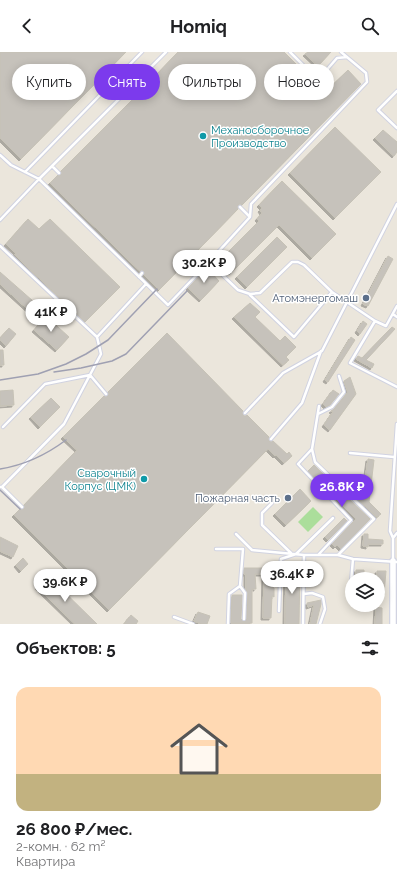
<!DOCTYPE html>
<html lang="ru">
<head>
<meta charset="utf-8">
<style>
  :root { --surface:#fff; --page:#f2f2f2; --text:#202124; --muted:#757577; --line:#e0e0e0; --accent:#7c3aed }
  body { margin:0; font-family:Raleway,sans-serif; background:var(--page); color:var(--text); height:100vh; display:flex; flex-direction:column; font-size:15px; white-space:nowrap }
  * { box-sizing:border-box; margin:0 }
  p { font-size:13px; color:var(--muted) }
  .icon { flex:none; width:22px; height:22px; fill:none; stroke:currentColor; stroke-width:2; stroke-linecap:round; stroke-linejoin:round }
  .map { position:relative; height:572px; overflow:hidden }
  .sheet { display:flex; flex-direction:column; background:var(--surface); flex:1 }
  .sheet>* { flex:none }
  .top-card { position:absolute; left:12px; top:12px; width:373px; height:36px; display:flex; gap:8px }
  .fabs { position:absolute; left:345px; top:520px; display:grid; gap:8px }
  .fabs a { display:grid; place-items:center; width:40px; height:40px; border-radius:50%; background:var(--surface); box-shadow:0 2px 10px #0003; font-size:20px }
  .price { position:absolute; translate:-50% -34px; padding:0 9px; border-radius:14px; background:#fff; color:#222; font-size:13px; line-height:26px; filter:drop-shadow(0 1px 2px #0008) }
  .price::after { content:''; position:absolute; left:50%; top:24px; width:12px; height:9px; margin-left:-6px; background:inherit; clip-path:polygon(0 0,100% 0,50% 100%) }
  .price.selected { background:var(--accent); color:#fff }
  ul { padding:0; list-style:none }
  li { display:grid; align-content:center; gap:8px; height:212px; padding:0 16px }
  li+li { border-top:1px solid var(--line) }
  li span { display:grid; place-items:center; height:124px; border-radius:12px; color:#555 }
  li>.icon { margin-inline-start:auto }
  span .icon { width:72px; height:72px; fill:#fffc; stroke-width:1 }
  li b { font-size:17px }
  h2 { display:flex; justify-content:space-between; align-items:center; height:48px; padding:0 16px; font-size:17px }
  .chip { padding:0 14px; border-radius:18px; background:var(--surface); box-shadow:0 2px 10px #0003; font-size:14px; line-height:36px }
  .chip.selected { background:var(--accent); color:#fff }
  header { display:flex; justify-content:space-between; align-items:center; height:52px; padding:0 16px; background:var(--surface); font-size:18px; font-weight:700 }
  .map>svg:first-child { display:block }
  .green { fill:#abde9b }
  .building { fill:#c6c2bb; stroke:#c6c2b6; filter:url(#shadow) }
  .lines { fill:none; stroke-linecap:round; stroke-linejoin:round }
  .service-casing { stroke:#d1d3e1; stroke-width:4.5 }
  .minor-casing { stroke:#d1d3e1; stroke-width:8 }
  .service { stroke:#fff; stroke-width:2.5 }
  .minor { stroke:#fff; stroke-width:5.5 }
  .rail { stroke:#9fa0b2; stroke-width:1.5 }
  .culture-dot { fill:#0f9aa8; stroke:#fff; stroke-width:1.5 }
  .service-dot { fill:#5c6f8a; stroke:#fff; stroke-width:1.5 }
  .labels { text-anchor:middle; stroke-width:3; stroke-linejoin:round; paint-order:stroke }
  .culture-label { font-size:11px; fill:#0d838f; stroke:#fff; text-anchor:start }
  .service-label { font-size:11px; fill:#4e5e75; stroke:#fff; text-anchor:end }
</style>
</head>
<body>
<header><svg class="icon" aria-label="back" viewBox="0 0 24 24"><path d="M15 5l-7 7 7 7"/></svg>Homiq<svg class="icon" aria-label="search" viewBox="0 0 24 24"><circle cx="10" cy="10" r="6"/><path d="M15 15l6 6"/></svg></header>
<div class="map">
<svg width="397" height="572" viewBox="0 0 397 572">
  <defs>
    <filter id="shadow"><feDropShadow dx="-2" dy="2" stdDeviation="0" flood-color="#0004"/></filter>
  </defs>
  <rect width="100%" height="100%" fill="#ebe6dc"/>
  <path class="green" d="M313,455L323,465L308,480L298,470Z"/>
  <path class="building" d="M0,0H126L21,107L0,86Z
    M178,0H284L310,26L304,31L319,46L348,18L361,32L242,153L240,152L238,153V157L159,238L144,223V219H140L50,131L58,123H61V119L134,46L136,47L138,46V42Z
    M308,0H331L318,14L305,2Z
    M335,75L381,120L335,166L290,121Z
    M383,78L397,90V100L394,104L375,86Z
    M282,129L336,182L312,206L279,173L231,221L229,219L226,222L222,219L226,215L219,209L259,169L257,167L262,161L260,158L262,156L259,153Z
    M28,167L39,177L50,167L120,235L85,270L15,203L16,201L6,192Z
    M277,185L287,195L247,235L237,225Z
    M388,204L393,207L368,254L363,252Z
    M207,216L219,229L201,248L188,236Z
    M0,220L41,256L34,263L0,232Z
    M250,251L260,260L255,265L280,289L285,284L296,295L286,305L289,308L283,313L234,265Z
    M46,264L69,285L57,298L34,278Z
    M363,269L367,272L360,282L357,279Z
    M392,275L395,277L366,308L374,312L372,316L356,307L358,304L362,306Z
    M9,276L16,282L6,294L0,288V286Z
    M167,281L243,359V363L245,364L247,363L269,385V389H273L287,402L289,400L292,404L284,411L276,403L275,404L268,397L109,558L14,463L20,457H24V453L77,398L63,385L104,344H108V340Z
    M351,285L355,288L328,330L325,328Z
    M0,298H3L4,313H0Z
    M350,325L356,342L330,378L324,373L333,360L331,359L334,357L348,340L344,329Z
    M13,338L14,353L0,354V339Z
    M333,338L339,342L330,353L326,355L323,352Z
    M51,346L60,355L40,375L31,365Z
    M368,407L374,408L369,450L381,462L377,465L341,432L346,427L363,444Z
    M314,413L370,467L341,497L337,493L335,495L332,492L356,467L308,419Z
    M300,437L311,449L286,473L275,462Z
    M344,466L347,469L328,488L325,485Z
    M364,482H368V487L383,488V492H368V495L363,494Z
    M0,485L18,494L13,505L0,499Z
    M23,506L28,512L21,519L16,513Z
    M286,513L300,514L299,572H285Z
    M265,515H273L272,535L274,536V545L272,544L271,566H263L264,522H255L256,537H252V571H231L232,543H242L241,567L244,570L247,567L248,541L246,538V522H244V516H265Z
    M356,518H364V527H356Z
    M377,519H386L384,543H378Z
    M48,524L97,572H75L37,535Z
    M321,548V552L316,572H310L314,553L308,555L307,551Z
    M376,555L382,556V572H375Z
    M198,560L210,564L207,572H202L194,569Z
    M131,563L138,569L136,572H124Z"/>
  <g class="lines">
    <g class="service-casing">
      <path id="service" d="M290,0L318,28L337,6L347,5
        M129,37L136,44
        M397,39L378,58L397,76
        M0,103L11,113L39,127L168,253L209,210L250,165L251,152L367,30L366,21L341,0
        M52,114L59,121
        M25,120L142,0
        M240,155L249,164
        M0,168L39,127L166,0
        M0,194L97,285
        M209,210L238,238L250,242L260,241L292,210H298L304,213L332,240L375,269
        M139,225L142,221
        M250,243L294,285L332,240
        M397,254L386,274L375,269L350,311L397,335
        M393,262L397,265
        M319,354L312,397L315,410L374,467L338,503
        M245,361L283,321L322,299L397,152
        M318,362L332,355L344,340L339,324
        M3,375L45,332L90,323L106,342
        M271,387L302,351L321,299
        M312,397L298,412L351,468L319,502
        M350,401L394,405
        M0,435H2L64,372L101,302L97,285L146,232
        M2,435L22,455
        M272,451L262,461V473L291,501
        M236,482L252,498L304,503H338L353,507L397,510
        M393,486L390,479L397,372
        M216,497H243L240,534L229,542L228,572
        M393,509V486L397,481
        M240,534L245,541L244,567
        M304,542L312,541L323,545L325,557L320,572
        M350,542L353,507
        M279,559L281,507L296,502L333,466
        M174,565L193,572
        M303,572L304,503"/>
    </g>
    <g class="minor-casing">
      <path id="minor" d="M393,572V509"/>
    </g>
    <use href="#service" class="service"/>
    <use href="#minor" class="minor"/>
    <path class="rail" d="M54,320L81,316L112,309L126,302L187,239
      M0,328L38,322L66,312L86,302L108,288L157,237
      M0,417C25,413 46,403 66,388
      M0,438L20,457"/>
  </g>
  <g class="culture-dot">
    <circle cx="203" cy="84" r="4"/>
    <circle cx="144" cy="427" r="4"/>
  </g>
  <g class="service-dot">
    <circle cx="366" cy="246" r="4"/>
    <circle cx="288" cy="446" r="4"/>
  </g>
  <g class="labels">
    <g class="culture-label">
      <text x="211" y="82">Механосборочное<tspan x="211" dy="13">Производство</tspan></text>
      <text x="136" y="425" text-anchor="end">Сварочный<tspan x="136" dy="13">Корпус (ЦМК)</tspan></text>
    </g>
    <g class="service-label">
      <text x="358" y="250">Атомэнергомаш</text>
      <text x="280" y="450">Пожарная часть</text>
    </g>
  </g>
</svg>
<div class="fabs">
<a><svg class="icon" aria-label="layers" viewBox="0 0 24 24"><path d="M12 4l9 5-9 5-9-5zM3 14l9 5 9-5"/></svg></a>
</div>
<b class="price" style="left:204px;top:232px">30.2K ₽</b>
<b class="price" style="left:51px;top:281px">41K ₽</b>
<b class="price selected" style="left:342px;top:456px">26.8K ₽</b>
<b class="price" style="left:292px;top:543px">36.4K ₽</b>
<b class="price" style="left:65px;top:551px">39.6K ₽</b>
<div class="top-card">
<a class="chip">Купить</a>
<a class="chip selected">Снять</a>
<a class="chip">Фильтры</a>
<a class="chip">Новое</a>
</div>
</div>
<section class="sheet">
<h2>Объектов: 5<svg class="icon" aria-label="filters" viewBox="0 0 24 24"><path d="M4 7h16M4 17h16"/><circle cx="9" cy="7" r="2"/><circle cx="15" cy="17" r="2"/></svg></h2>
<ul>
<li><span style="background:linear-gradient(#ffd9b3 70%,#c2b280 0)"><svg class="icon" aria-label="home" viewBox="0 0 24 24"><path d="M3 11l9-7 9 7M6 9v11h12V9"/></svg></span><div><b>26 800 ₽/мес.</b><p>2-комн. · 62 m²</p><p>Квартира</p></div></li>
</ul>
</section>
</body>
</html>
